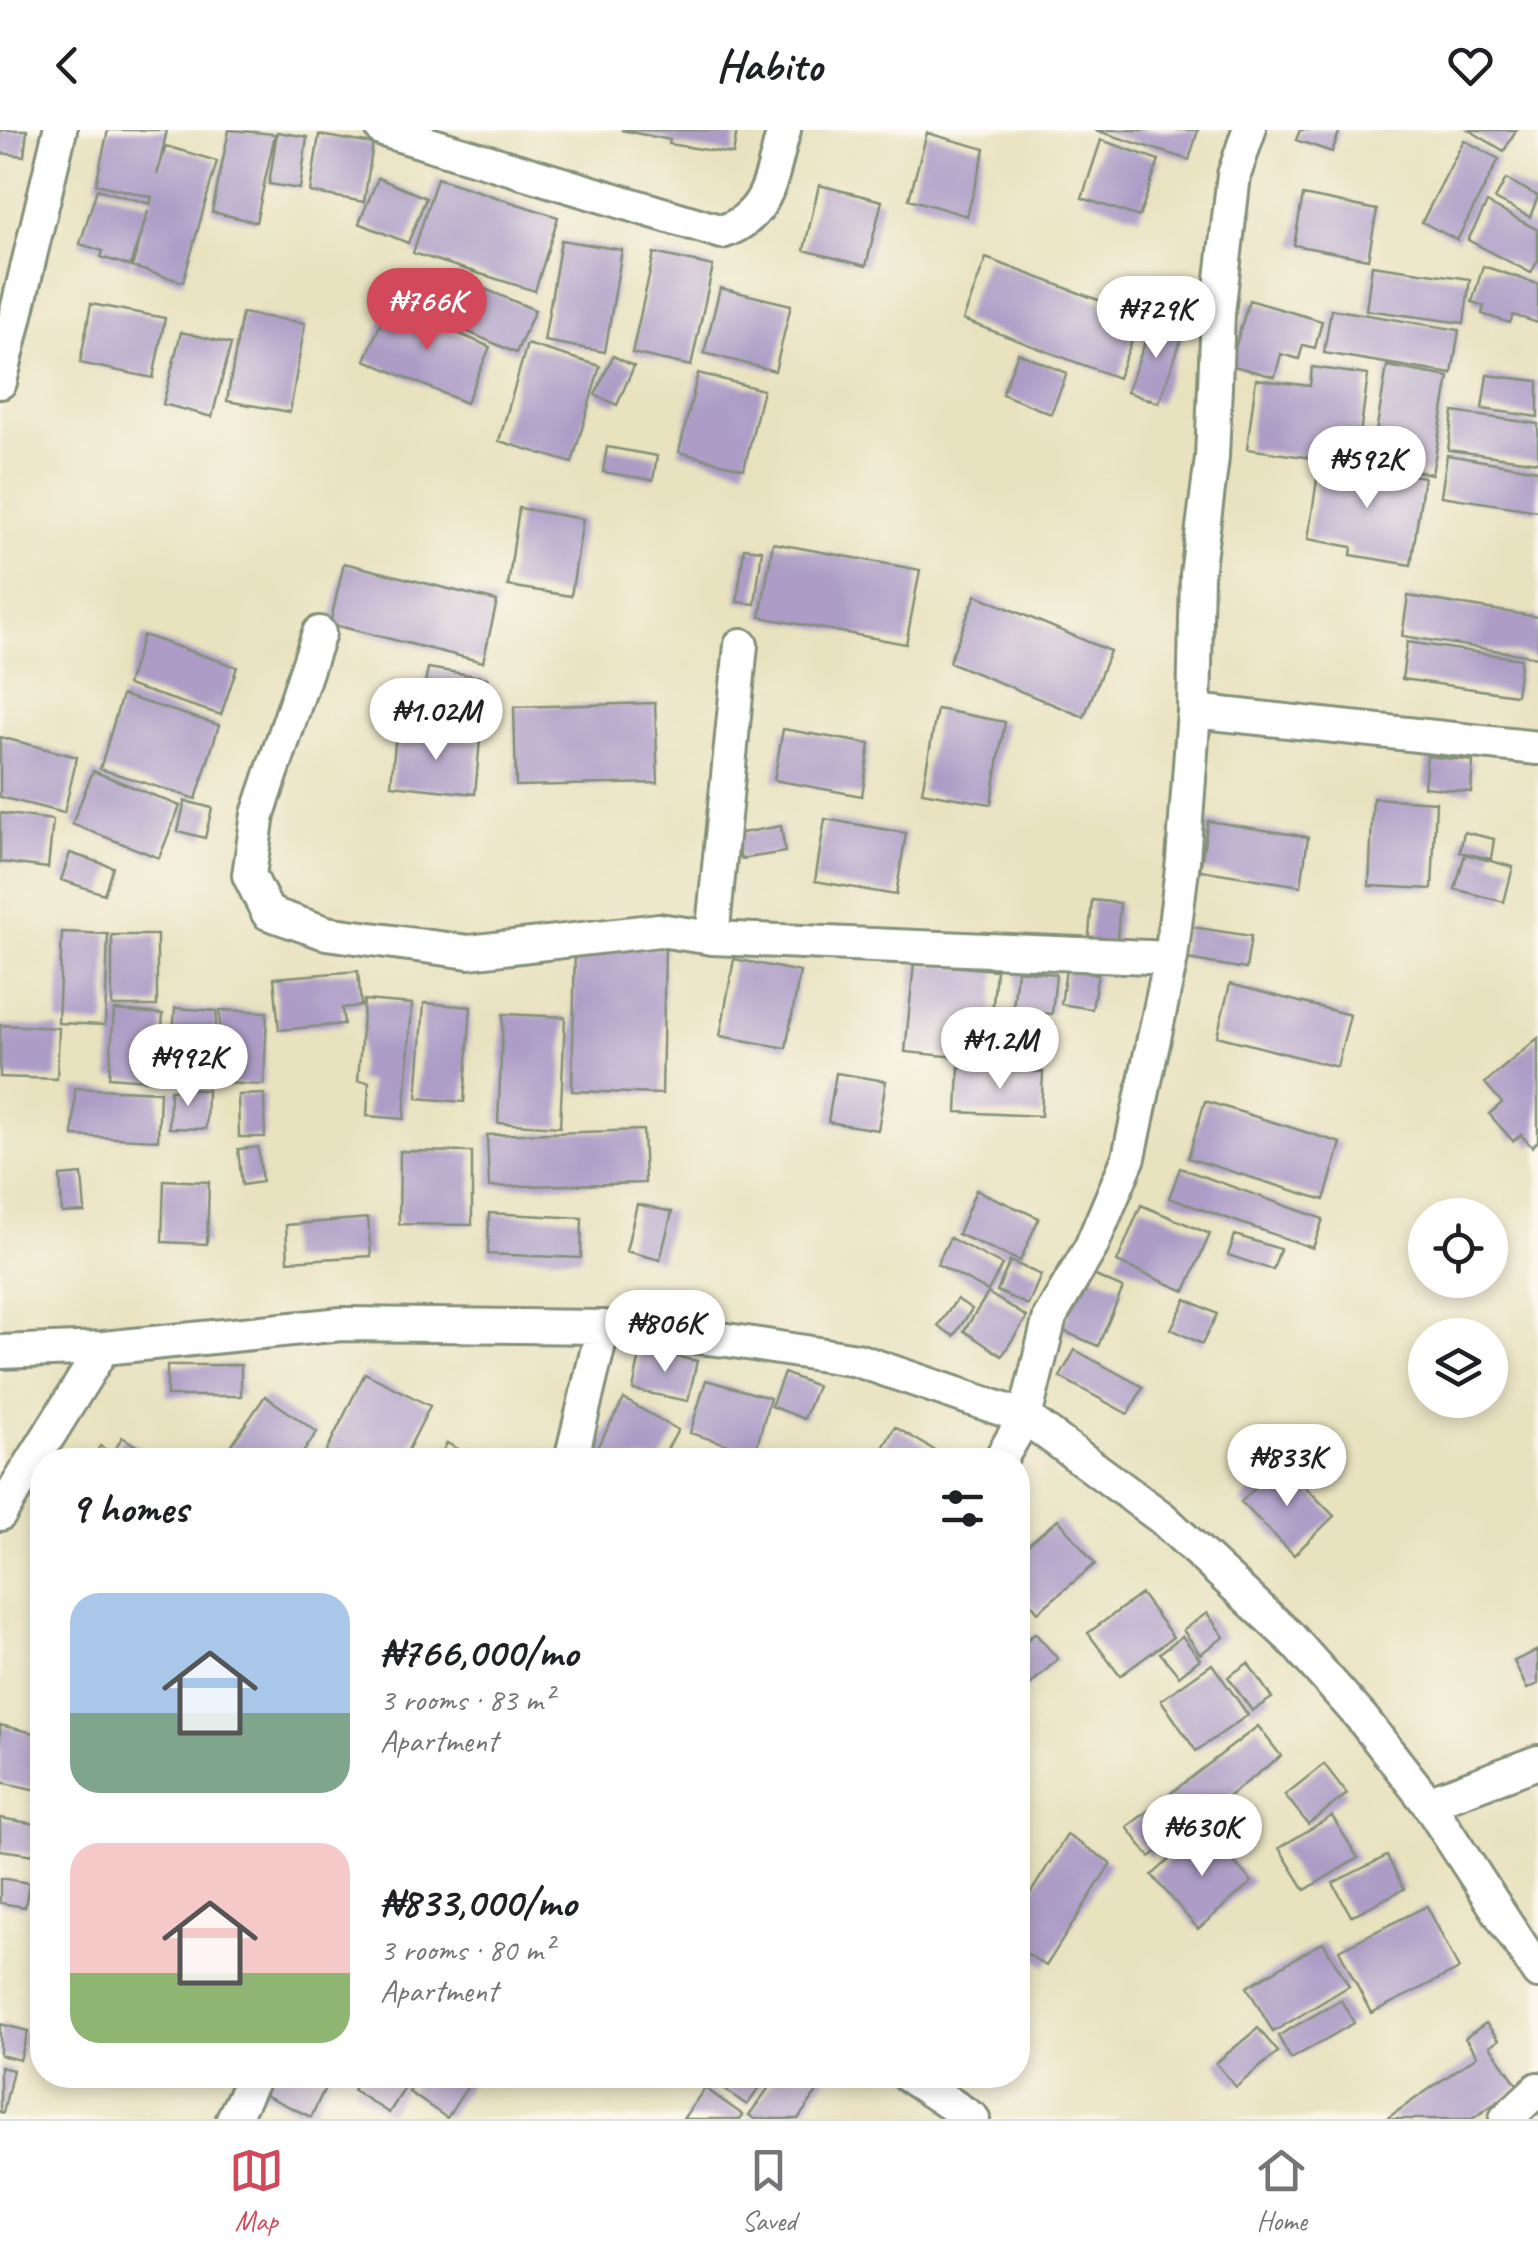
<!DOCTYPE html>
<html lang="en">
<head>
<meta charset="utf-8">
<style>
  :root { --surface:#fff; --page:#f6f6f6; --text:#202124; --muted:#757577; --line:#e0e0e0; --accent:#d1495b }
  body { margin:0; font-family:Caveat,sans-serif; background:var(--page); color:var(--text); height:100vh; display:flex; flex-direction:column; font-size:38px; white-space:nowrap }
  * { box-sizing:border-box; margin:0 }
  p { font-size:32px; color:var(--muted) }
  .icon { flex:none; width:55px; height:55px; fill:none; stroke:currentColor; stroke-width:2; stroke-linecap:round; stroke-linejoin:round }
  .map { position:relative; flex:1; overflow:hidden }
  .sheet { position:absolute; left:30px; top:1318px; width:1000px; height:640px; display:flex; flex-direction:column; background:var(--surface); border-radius:40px; box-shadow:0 5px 15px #0003 }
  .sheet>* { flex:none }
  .buttons { position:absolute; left:1408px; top:1068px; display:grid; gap:20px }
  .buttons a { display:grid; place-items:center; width:100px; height:100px; border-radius:50%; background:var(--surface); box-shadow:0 5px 15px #0003; font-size:50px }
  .price { position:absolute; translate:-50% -85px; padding:0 22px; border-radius:35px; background:#fff; color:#222; font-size:32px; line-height:65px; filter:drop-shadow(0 2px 5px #0008) }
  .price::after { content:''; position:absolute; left:50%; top:60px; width:30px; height:22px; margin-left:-15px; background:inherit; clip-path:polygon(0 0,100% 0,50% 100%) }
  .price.active { background:var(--accent); color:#fff }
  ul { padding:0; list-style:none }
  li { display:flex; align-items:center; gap:30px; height:250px; padding:0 40px }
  li span { display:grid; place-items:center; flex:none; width:280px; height:200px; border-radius:30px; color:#555 }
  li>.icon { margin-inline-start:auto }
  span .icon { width:120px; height:120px; fill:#fffc; stroke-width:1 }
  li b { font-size:42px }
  h2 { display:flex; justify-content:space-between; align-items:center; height:120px; padding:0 40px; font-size:42px }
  header { display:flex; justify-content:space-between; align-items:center; height:130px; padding:0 40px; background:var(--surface); font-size:45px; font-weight:700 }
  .tabs { display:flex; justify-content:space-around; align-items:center; height:140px; border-top:2px solid var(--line); background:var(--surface); font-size:28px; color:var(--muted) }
  .tabs a { display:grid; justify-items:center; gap:5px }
  .tabs .active { color:var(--accent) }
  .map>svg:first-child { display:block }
  .building { fill:#ac9cc6 }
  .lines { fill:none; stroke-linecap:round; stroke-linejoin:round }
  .street-casing { stroke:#84907a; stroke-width:38 }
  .street { stroke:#fff; stroke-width:32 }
</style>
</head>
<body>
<header><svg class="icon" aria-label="back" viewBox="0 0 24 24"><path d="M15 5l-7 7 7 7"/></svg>Habito<svg class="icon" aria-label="heart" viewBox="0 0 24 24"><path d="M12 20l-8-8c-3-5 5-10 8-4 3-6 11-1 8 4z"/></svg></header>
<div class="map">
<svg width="1538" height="1989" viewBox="0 0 1538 1989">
  <rect width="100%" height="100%" fill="#fbf7ec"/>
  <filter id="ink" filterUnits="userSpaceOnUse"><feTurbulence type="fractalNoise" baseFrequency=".01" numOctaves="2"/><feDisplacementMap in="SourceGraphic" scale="20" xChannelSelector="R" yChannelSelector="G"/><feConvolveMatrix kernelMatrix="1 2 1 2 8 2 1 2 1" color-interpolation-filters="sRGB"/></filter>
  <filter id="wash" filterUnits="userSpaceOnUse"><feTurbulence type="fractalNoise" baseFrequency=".0048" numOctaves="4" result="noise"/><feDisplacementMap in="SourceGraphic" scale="40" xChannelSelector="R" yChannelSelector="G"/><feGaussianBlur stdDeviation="2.25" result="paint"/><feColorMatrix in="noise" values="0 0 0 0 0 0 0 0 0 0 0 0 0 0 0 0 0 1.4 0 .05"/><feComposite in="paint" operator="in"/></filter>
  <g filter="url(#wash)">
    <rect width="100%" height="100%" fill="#e8e2bf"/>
    <g id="blocks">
      <path class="building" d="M0,0H27L24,26L0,23Z
        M108,0H167L157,45L166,16L217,31L183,152L132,137L148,81L130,136L101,127L103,121L80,114L97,59L150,74L152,67L96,54Z
        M229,0L275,4L256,92L212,82Z
        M621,0H737L733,24L669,14L670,10Z
        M1095,0H1198L1189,30Z
        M1300,0H1340L1332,22L1296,10Z
        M1469,0H1516L1504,21Z
        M277,2L307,7L300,59L269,54Z
        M927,3L985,19L967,86L909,69Z
        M319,5L373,14L364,72L310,62Z
        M1101,10L1159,30L1139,87L1082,68Z
        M1464,10L1499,29L1457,110L1422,92Z
        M378,48L426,68L408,113L359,93Z
        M437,48L558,87L535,161L413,123Z
        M1506,49L1538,66L1530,87L1495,69Z
        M819,55L882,71L866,136L804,120Z
        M1303,65L1377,80L1368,129L1294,115Z
        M1487,73L1538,100V130L1531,143L1468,110Z
        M561,110L622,120L605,222L544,211Z
        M654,123L713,136L691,236L632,223Z
        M986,128L1141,186L1118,248L963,190Z
        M1372,135L1470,149L1464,193L1366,180Z
        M1483,136L1538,154V193L1513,185L1510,193L1482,184L1484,176L1472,172Z
        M473,154L535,180L516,223L455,196Z
        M720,158L791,175L775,241L704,223Z
        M1249,170L1322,191L1315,218L1303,215L1299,229L1281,224L1275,247L1230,235Z
        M389,173L490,217L466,273L365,230Z
        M91,174L165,188L153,248L80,233Z
        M1331,179L1459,200L1452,244L1324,223Z
        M242,183L305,193L290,282L227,271Z
        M1154,188L1185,199L1159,273L1127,262Z
        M181,202L231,214L212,287L163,274Z
        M527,214L600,236L572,333L499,311Z
        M1018,223L1067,243L1051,284L1002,264Z
        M613,226L634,236L617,275L595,265Z
        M1387,236L1449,247L1432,344L1371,333Z
        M1312,237L1368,245L1356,334L1247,319L1256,249L1310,256Z
        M698,243L763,260L744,339L679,322Z
        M1487,245L1538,251V287L1482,279Z
        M1453,282L1538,294V332L1448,320Z
        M607,317L657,326L653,350L603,342Z
        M1447,325L1538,340V381L1441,366Z
        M1320,330L1424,347L1411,435L1351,425L1352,417L1308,409Z
        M519,378L583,389L571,466L508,456Z
        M773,413L920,440L906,514L760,487Z
        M744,418L762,420L755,474L737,472Z
        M344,433L497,471L483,532L330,494Z
        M976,465L1110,521L1084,587L949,532Z
        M1408,466L1538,487V527L1402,506Z
        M143,505L237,537L221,585L127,555Z
        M1407,512L1521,529L1516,565L1402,549Z
        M428,538L488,548L479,596L419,585Z
        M122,565L219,595L196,669L100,639Z
        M655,573L658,653L516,656L514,577Z
        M937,579L1005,592L991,674L922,662Z
        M783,599L870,614L862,666L774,650Z
        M396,602L480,610L475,664L391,655Z
        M0,607L77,627L64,683L0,667Z
        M1427,626L1473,631L1471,662L1424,657Z
        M93,641L180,676L159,728L72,694Z
        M1373,668L1436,672L1432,759L1369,756Z
        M185,671L212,678L205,708L178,701Z
        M0,683L53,690L48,738L0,732Z
        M825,689L906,703L896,765L815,751Z
        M1208,691L1308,707L1301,756L1200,740Z
        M781,696L785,722L741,729L736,704Z
        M1464,702L1494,709L1491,729L1460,722Z
        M70,723L113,737L104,764L61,750Z
        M1465,724L1513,737L1504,772L1455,759Z
        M1092,770L1120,773L1116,819L1088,816Z
        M1186,796L1251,806L1246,839L1181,828Z
        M62,802L108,804L105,895L58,893Z
        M112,805H157V876H112Z
        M575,816L665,818L662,964L572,961Z
        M734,829L800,842L786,918L720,906Z
        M914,833L996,840L988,930L905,922Z
        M1066,839L1098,844L1092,879L1061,874Z
        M1017,840L1056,844L1052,884L1013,880Z
        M358,841L361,876L342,878L344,894L279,900L274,848Z
        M1230,854L1350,885L1337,937L1217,906Z
        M364,870L412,874L404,989L367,986L369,952L358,951Z
        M424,873L471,877L464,972L417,968Z
        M175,878L217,881L211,951L170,948Z
        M114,880L163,884L158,951L109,947Z
        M220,880L267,882L264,955L218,953Z
        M503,884L565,887L560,997L498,993Z
        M0,895L59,898L57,949L0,947Z
        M1538,908V1011L1532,1017L1521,1005L1513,1011L1489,984L1502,973L1485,953Z
        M959,937L1043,942L1041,986L957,982Z
        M836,943L886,951L878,1000L828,992Z
        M75,958L160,962L158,1010L73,1006Z
        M170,960H207L206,999L169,998Z
        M264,964L265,1007H239L238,965Z
        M1205,971L1341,1013L1324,1070L1188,1028Z
        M643,1000L645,1053L489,1057L487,1005Z
        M258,1017L262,1052L242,1055L238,1019Z
        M400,1021L472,1022V1095L399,1094Z
        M1180,1038L1323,1089L1313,1118L1169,1068Z
        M82,1044L85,1082L62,1083L60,1046Z
        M164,1050L209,1052L207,1114L162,1112Z
        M976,1060L1039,1088L1020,1131L958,1104Z
        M637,1074L672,1082L660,1130L626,1121Z
        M1141,1075L1210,1104L1185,1161L1117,1132Z
        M489,1083L582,1088L581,1128L488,1124Z
        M368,1088L371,1126L288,1131L286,1095Z
        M1235,1105L1280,1119L1273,1140L1228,1125Z
        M950,1108L1002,1135L988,1161L937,1134Z
        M1010,1131L1041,1145L1028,1175L997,1161Z
        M1086,1142L1123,1158L1098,1216L1061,1200Z
        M988,1163L1027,1187L1002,1226L964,1201Z
        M957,1169L972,1179L954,1206L938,1196Z
        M1186,1169L1217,1184L1202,1214L1171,1199Z
        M641,1219L697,1231L688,1271L633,1260Z
        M1075,1220L1143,1257L1128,1284L1060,1247Z
        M167,1235H241V1266H167Z
        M365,1243L430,1276L403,1330H322Z
        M784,1243L817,1256L804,1289L771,1276Z
        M706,1250L770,1268L755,1323L690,1303Z
        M265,1266L317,1302L298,1330H221Z
        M624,1269L678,1300L661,1330H590Z
        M895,1297L941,1324L938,1330H876Z
        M122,1307L148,1323L143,1330H92L100,1316L113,1324Z
        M447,1313L479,1330H438Z
        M1281,1332L1334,1386L1294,1425L1241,1372Z
        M1058,1389L1095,1434L1038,1482L1018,1457V1423Z
        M1141,1464L1173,1507L1120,1546L1088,1503Z
        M1207,1483L1224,1507L1200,1524L1183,1500Z
        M1035,1503L1058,1529L1018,1566V1518Z
        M1182,1506L1200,1529L1179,1546L1160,1523Z
        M1538,1520V1554L1527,1559L1514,1531Z
        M1248,1533L1272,1568L1252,1581L1228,1547Z
        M1212,1534L1248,1585L1196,1621L1161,1570Z
        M0,1595L42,1605V1661L0,1652Z
        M1258,1596L1281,1626L1150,1727L1127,1697Z
        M1324,1634L1347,1664L1308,1694L1285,1665Z
        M1332,1686L1358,1728L1305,1760L1279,1718Z
        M0,1688L42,1695V1726L0,1720Z
        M1204,1699L1252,1752L1198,1799L1152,1745Z
        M1067,1705L1111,1733L1046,1836L1018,1818V1783Z
        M1387,1726L1404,1759L1351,1786L1333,1753Z
        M0,1748L29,1753L25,1777L0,1773Z
        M1427,1776L1459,1839L1371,1883L1339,1820Z
        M1323,1812L1349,1856L1273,1902L1247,1857Z
        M1341,1870L1354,1893L1291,1929L1278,1906Z
        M1486,1893L1499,1910L1490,1916L1519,1957L1472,1989H1386L1477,1926L1465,1908Z
        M0,1894L28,1901L20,1930L0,1925Z
        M1258,1898L1278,1922L1236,1957L1216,1933Z
        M0,1937L13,1940L3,1983L0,1982Z
        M263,1945H331L311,1987L256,1961Z
        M363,1945H413L389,1983L353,1960Z
        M421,1945H475L447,1988L409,1962Z
        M721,1945H769L747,1975L715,1953Z
        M778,1945H829L798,1989H755L749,1985Z
        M705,1958L743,1985L740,1989H683Z"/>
    </g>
  </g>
  <g filter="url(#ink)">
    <use href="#blocks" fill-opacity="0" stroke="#84907a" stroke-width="2.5"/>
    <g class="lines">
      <g class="street-casing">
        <path id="street" d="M383,0L722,102C771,85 771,44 784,0
          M0,252L60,0
          M319,503L258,684L249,745L268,783L326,803L469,822L659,800L712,808L1171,828
          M1194,581L1538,618
          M712,808L741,515
          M0,1222L103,1218L342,1194L603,1197L727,1210L857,1230L1025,1287L1162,1388L1290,1507L1361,1587L1428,1673L1538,1842
          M571,1330L603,1197
          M1000,1330L1025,1287L1050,1187L1091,1117L1129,1027L1171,828L1183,730L1194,581L1197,445L1212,328L1218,183L1234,45L1249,0
          M0,1384L103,1218
          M1428,1673L1538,1632
          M907,1945L973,1989
          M233,1989L255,1945
          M1506,1989L1538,1959"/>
      </g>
      <use href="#street" class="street"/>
    </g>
  </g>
</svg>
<div class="buttons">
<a><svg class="icon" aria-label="locate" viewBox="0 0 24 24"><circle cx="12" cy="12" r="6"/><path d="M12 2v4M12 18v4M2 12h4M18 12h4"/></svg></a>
<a><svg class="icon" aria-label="layers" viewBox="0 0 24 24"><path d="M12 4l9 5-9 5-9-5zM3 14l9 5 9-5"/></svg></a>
</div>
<b class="price active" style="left:427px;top:223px">₦766K</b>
<b class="price" style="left:1156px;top:231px">₦729K</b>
<b class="price" style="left:1367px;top:381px">₦592K</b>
<b class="price" style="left:436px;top:633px">₦1.02M</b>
<b class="price" style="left:1000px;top:962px">₦1.2M</b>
<b class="price" style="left:188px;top:979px">₦992K</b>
<b class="price" style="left:665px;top:1245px">₦806K</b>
<b class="price" style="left:1287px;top:1379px">₦833K</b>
<b class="price" style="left:1202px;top:1749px">₦630K</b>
<section class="sheet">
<h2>9 homes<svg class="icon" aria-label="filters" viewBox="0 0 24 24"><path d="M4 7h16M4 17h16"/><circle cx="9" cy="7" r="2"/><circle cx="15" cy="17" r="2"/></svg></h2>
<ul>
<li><span style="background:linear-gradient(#a9c7e8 60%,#7fa58c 0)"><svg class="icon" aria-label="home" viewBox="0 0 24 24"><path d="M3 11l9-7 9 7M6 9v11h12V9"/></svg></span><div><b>₦766,000/mo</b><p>3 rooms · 83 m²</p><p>Apartment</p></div></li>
<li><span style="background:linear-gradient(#f6c9c9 65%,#8fb573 0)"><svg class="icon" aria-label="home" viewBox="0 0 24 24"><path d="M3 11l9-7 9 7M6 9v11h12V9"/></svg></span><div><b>₦833,000/mo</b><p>3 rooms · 80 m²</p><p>Apartment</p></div></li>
</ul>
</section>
</div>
<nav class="tabs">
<a class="active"><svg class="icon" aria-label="map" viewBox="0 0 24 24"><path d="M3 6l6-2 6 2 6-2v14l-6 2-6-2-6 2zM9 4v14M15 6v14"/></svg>Map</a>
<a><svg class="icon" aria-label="saved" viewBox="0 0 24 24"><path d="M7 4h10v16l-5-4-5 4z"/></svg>Saved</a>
<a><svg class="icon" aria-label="home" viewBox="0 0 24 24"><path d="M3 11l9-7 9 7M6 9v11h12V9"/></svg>Home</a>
</nav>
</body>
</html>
